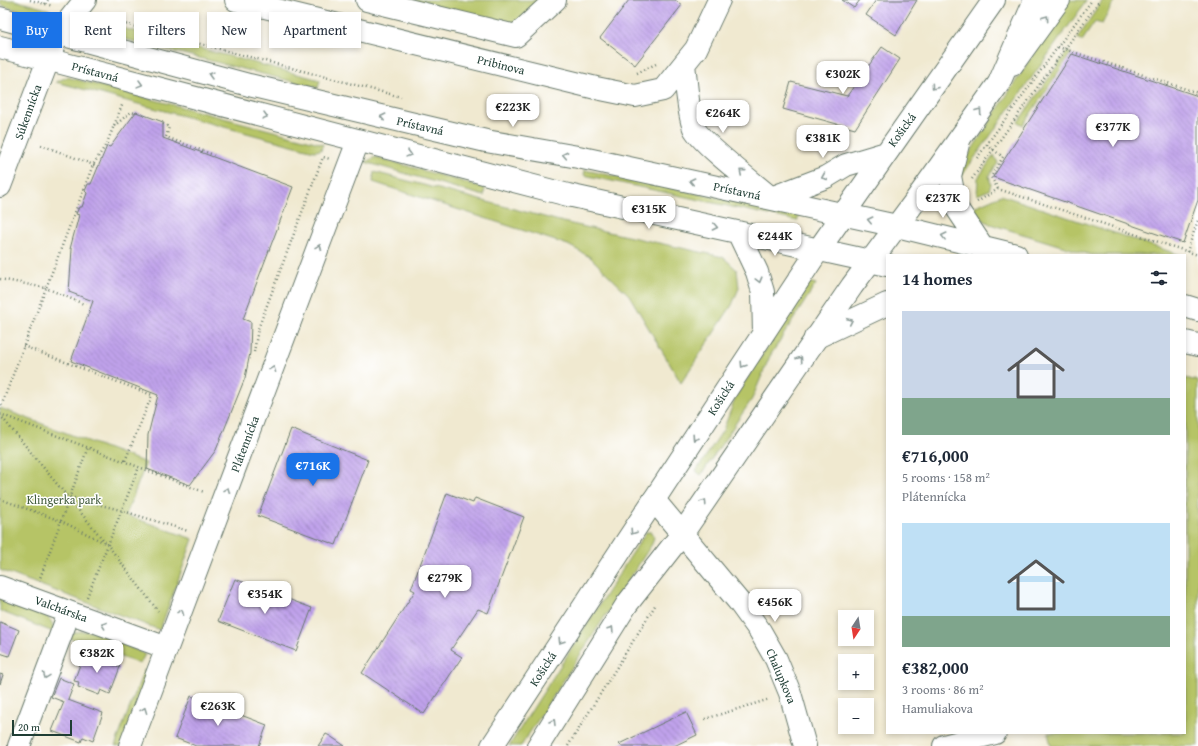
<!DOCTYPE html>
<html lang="en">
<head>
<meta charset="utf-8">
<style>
  :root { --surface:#fff; --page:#f2f2f3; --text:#1f2937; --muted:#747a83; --accent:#1a73e8 }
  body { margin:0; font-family:"Gentium Book Plus",serif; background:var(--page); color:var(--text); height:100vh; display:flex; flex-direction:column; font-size:15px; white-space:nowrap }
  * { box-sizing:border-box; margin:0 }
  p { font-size:13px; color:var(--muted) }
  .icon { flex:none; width:22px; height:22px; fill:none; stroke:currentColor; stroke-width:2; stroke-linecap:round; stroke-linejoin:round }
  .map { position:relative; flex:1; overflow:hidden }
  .drawer { position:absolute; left:886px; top:254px; width:300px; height:480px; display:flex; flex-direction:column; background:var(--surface); border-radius:0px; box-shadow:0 2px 6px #0003 }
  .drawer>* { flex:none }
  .hud { position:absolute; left:12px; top:12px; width:380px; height:36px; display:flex; gap:8px }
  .needle { width:26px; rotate:192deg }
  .buttons { position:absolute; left:838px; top:610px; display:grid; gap:8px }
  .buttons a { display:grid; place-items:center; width:36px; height:36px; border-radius:0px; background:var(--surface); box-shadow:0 2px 6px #0003; font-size:20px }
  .scale { position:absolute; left:12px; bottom:10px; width:60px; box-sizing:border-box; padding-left:4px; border:2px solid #1f3d34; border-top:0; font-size:11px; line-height:14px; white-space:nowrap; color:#1f3d34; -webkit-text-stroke:3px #fff; paint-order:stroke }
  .price { position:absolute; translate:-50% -34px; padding:0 9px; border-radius:8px; background:#fff; color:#222; font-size:13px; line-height:26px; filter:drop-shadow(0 1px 2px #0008) }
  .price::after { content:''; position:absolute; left:50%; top:24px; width:12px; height:9px; margin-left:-6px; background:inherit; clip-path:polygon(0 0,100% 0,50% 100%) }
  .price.active { background:var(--accent); color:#fff }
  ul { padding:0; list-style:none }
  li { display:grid; align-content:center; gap:8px; height:212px; padding:0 16px }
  li span { display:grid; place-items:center; height:124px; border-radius:0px; color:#555 }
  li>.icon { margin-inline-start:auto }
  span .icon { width:72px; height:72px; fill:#fffc; stroke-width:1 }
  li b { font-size:17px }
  h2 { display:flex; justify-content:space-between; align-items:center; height:48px; padding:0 16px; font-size:17px }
  .pill { padding:0 14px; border-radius:0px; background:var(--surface); box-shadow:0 2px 6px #0003; font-size:14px; line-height:36px }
  .pill.active { background:var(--accent); color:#fff }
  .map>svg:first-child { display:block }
  .green { fill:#b6c466; stroke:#6a804d }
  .building { fill:url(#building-back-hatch) }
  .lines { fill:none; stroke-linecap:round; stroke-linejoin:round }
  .minor-casing { stroke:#68796b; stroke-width:24 }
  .major-casing { stroke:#68796b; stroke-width:24 }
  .path { stroke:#68796b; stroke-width:2.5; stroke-dasharray:1 3; stroke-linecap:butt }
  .minor { stroke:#fff; stroke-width:22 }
  .major { stroke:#fff; stroke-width:22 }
  .oneway { stroke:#8f9e9a }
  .labels { text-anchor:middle; stroke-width:3; stroke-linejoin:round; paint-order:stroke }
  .street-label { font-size:12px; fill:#1f3d34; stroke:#fff }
  .park-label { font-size:12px; fill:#455f40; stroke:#fff }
</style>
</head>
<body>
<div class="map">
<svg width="1198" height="746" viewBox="0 0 1198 746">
  <defs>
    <pattern id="building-back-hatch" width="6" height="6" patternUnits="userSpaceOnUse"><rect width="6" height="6" fill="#c0a2eb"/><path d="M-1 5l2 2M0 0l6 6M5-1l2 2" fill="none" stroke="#9b85bf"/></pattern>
  </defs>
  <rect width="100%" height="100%" fill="#fff"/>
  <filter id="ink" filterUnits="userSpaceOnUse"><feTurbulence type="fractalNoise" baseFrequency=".025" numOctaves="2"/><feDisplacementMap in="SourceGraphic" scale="8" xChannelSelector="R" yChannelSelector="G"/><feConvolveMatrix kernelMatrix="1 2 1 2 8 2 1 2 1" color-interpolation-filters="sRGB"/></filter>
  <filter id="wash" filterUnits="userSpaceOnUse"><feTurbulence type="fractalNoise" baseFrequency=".012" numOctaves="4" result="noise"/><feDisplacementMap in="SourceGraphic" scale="16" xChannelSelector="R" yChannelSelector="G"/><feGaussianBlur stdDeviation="0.9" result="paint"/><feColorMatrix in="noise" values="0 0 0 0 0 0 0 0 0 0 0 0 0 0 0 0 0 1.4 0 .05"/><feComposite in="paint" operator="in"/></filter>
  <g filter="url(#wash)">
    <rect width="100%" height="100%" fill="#f0e9d0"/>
    <path class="green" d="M0,0H14L50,10L32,14L0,5Z
      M408,0H548L521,24L485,19Z
      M1068,0H1087L961,177V169L969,154Z
      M1103,0H1115L1102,24L1095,22L1082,41L1077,38Z
      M96,21L320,80L318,88L89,30Z
      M1067,52L1071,53L1023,125L1018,122Z
      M67,77L323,144L321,150L314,151L56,82Z
      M994,155L998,163L989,176L991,184L989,190L977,195L978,178Z
      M376,157L485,188L484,196L365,162Z
      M585,170L800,215L797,221L584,175Z
      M374,172L567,223L723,257L737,270L739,288L732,305L681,383L629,295L590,257L568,245L373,182Z
      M1001,195L1180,255H1091L990,224L970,212L976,206Z
      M809,282L816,284L770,356L752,399L701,475L696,471L723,430L737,394Z
      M1185,378L1198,381V746H1051L1048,733H1185Z
      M0,408L146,463L126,515L193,539L160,630L0,570Z
      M646,532H651L654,537L652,544L521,746H509Z
      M0,598L45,615C51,620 54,624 53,632L0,611Z
      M81,631L94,632L145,654L140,664L69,638L73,633Z
      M144,670L150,672L122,746H115Z"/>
    <g id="blocks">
      <path class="building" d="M629,0H675L682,5L635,65L600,38Z
        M842,0H860L854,8Z
        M876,0H917L896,35L866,15Z
        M882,47L900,59L855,129L783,109L791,82L847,96Z
        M1072,54L1198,96V200L1183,243L993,177Z
        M136,112L163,122V138L293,187L243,319L251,322L250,353L245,378L216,450L190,485L147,469L148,435L158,395L71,361L93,301L69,292L72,249H70L79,215L76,214L79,207H82L87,193L85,191L88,184H91L107,146L110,147Z
        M291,429L368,460L336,545L258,516Z
        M447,493L473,503L475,498L524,517L488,613L478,609L452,648L451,650L462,657L424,714L362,673L415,591L411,589Z
        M235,579L312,608L296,651L218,621Z
        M0,622L19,630L9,656L0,653Z
        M92,650L105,655L103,661L120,667L110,694L101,690L99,695L78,687L79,682L74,681L82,659L87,661Z
        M0,674L3,675L0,684Z
        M59,678L74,684L68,700L103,713L93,741L83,737L81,742L52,731L64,702L51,697Z
        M191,696L267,725L259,746H196L175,738Z
        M686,712L697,735L674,746H621L619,744Z
        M326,734L330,736L345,746H318Z"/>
    </g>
  </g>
  <g filter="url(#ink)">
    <use href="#blocks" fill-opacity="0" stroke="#68796b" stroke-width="1"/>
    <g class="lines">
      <g class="minor-casing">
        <path id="minor" d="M236,0L596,88L635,96L663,90L696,49L719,0
          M367,0L516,36L555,0
          M684,64C686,80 688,114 694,128C701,143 755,184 771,198
          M1012,65L1059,0
          M959,140L950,176L956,207L982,246
          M0,186L58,34L85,0
          M897,226L1016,255
          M870,261L887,265
          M1185,306L1198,310
          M815,338L887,304
          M1185,342L1198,345
          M654,500L739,602L760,631L776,659L790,693L805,746
          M0,587L167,648
          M19,746L69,613
          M130,746L358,141
          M944,746L995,733"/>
      </g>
      <g class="major-casing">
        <path id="major" d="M0,18L249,85L486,141L578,157L897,226
          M0,47L568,195L870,261
          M771,198L826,177L846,165L886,153
          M738,232L757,272L763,292L764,333
          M492,746L819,249L994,0
          M538,746L627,604L682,534L852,286L913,204L999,83L1035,0"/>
      </g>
      <path class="path" d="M30,0L53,6
        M45,4L48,0
        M99,17L401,97
        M1058,47L1198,93
        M637,73L656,64
        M163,124L169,127L166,137L214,155
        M114,126L131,112L135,113
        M41,145L99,167
        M987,145L1003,157L991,177L998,189
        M977,158L1092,0
        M972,179L1100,0
        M977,202L998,189L1198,255
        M1187,252L1198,220
        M0,279L46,288L93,165L107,143L123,103
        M23,346L152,395L125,461
        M254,352L258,329L323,157L330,159
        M0,409L46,288L86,305
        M0,414L204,492
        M0,415L105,542
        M70,497L120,510L188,531
        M0,499L61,521L107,544L158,611
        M39,581L88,447
        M87,597L139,467
        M705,719L770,699
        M568,746L656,604"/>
      <use href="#minor" class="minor"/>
      <use href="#major" class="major"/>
    </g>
    <defs><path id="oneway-chevron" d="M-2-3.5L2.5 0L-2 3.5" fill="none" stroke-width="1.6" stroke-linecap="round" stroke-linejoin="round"/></defs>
    <g class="oneway">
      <use href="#oneway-chevron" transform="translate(1046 18) rotate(-54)"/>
      <use href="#oneway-chevron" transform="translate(211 75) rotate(-165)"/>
      <use href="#oneway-chevron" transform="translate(140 84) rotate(15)"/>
      <use href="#oneway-chevron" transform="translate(934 87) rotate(126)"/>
      <use href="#oneway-chevron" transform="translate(979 111) rotate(-54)"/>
      <use href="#oneway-chevron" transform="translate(265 116) rotate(15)"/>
      <use href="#oneway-chevron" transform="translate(383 117) rotate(-167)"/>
      <use href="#oneway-chevron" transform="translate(409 154) rotate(15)"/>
      <use href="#oneway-chevron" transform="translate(565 155) rotate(-169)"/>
      <use href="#oneway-chevron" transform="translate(742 172) rotate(-140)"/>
      <use href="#oneway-chevron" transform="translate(824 177) rotate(157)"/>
      <use href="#oneway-chevron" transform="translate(692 181) rotate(-168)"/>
      <use href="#oneway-chevron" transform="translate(870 220) rotate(-167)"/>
      <use href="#oneway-chevron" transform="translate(715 227) rotate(12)"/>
      <use href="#oneway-chevron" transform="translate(944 236) rotate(-166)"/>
      <use href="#oneway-chevron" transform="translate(319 247) rotate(-69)"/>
      <use href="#oneway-chevron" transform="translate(759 280) rotate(75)"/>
      <use href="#oneway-chevron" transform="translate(850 321) rotate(-25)"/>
      <use href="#oneway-chevron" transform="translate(800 359) rotate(-56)"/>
      <use href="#oneway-chevron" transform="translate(743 365) rotate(123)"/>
      <use href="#oneway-chevron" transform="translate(273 369) rotate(-69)"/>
      <use href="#oneway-chevron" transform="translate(695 438) rotate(123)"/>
      <use href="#oneway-chevron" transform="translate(227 490) rotate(-69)"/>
      <use href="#oneway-chevron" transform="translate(704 502) rotate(-56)"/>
      <use href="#oneway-chevron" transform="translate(633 532) rotate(123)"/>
      <use href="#oneway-chevron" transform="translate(181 612) rotate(-69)"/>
      <use href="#oneway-chevron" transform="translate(104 625) rotate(-160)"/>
      <use href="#oneway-chevron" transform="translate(611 629) rotate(-57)"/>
      <use href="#oneway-chevron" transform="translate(561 641) rotate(123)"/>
      <use href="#oneway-chevron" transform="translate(46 676) rotate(111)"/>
      <use href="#oneway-chevron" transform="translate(144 710) rotate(-69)"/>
      <use href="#oneway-chevron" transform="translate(553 722) rotate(-59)"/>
    </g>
  </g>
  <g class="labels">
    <g class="street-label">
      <text transform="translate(501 65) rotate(14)" y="4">Pribinova</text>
      <text transform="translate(95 72) rotate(15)" y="4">Prístavná</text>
      <text transform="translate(28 112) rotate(-70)" y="4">Súkennícka</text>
      <text transform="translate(420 126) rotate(13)" y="4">Prístavná</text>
      <text transform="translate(902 130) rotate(-54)" y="4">Košická</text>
      <text transform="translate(737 191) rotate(12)" y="4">Prístavná</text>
      <text transform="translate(721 398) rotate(-57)" y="4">Košická</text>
      <text transform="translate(245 444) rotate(-69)" y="4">Plátennícka</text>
      <text transform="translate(61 609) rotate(20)" y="4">Valchárska</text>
      <text transform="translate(543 669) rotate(-57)" y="4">Košická</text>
      <text transform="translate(781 676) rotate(67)" y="4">Chalupkova</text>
    </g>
    <g class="park-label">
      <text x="64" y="504">Klingerka park</text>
    </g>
  </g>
</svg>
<div class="buttons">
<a><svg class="needle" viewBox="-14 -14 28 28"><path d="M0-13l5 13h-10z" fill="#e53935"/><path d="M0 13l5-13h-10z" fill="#747a83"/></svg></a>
<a>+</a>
<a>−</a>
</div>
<div class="scale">20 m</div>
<b class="price" style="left:843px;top:95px">€302K</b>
<b class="price" style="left:513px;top:128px">€223K</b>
<b class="price" style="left:723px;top:134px">€264K</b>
<b class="price" style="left:1113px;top:148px">€377K</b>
<b class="price" style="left:823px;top:159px">€381K</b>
<b class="price" style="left:943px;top:219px">€237K</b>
<b class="price" style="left:649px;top:230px">€315K</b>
<b class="price" style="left:775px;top:257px">€244K</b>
<b class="price active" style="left:313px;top:487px">€716K</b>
<b class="price" style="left:445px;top:599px">€279K</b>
<b class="price" style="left:265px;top:615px">€354K</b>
<b class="price" style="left:775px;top:623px">€456K</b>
<b class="price" style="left:97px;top:674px">€382K</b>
<b class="price" style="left:218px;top:727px">€263K</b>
<div class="hud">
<a class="pill active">Buy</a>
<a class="pill">Rent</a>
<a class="pill">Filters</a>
<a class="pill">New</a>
<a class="pill">Apartment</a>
</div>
<section class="drawer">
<h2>14 homes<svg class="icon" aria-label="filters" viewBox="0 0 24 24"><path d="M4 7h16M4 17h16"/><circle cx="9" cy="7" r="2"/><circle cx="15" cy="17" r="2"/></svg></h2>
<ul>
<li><span style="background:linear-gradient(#c9d6e8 70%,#7fa58c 0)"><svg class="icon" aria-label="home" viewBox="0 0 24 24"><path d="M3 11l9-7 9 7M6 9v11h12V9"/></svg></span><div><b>€716,000</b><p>5 rooms · 158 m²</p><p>Plátennícka</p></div></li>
<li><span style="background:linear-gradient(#bfe0f5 75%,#7fa58c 0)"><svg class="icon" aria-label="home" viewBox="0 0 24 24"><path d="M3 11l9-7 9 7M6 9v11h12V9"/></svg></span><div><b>€382,000</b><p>3 rooms · 86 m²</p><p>Hamuliakova</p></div></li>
</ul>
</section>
</div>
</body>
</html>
